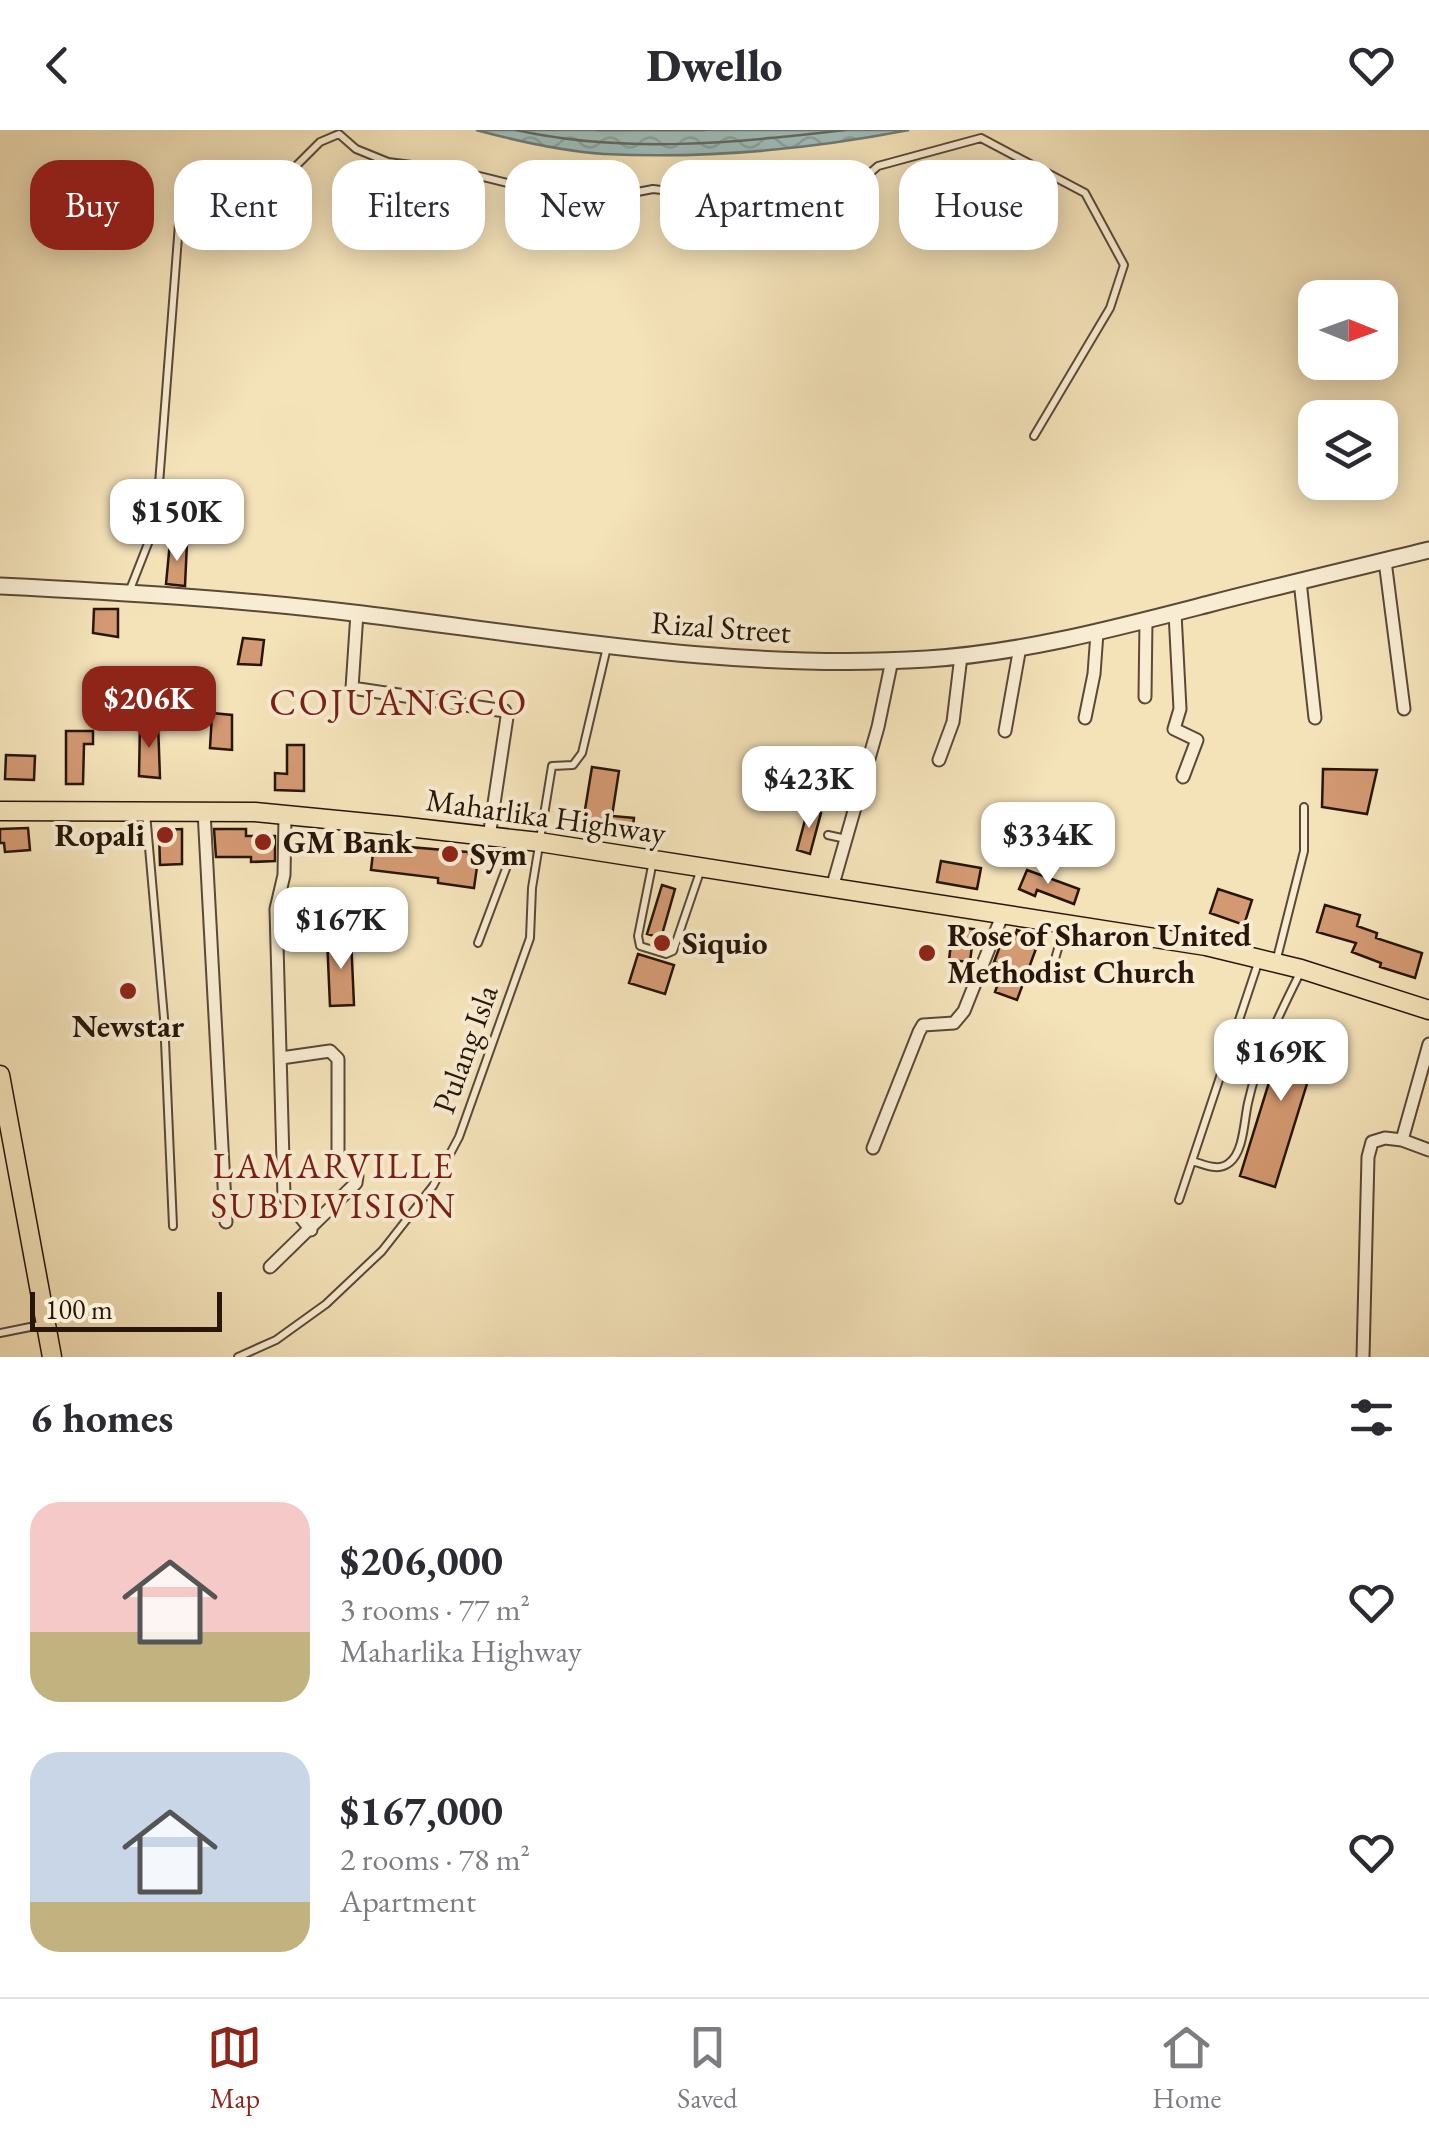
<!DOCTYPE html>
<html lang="en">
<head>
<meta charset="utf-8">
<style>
  :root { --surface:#fff; --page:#f2f2f3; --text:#2b2b33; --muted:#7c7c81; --line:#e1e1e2; --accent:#8f2418 }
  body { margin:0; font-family:"EB Garamond",serif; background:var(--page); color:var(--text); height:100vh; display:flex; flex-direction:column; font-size:38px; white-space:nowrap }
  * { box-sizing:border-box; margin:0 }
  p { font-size:32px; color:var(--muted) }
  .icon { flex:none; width:55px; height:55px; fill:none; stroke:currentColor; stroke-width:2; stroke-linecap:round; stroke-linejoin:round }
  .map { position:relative; height:1227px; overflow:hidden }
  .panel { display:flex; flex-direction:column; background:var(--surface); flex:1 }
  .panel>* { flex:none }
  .banner { position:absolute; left:30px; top:30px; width:1370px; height:90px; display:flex; gap:20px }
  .needle { width:65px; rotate:91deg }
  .tools { position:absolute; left:1298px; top:150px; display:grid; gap:20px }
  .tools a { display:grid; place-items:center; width:100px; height:100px; border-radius:20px; background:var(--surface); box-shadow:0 5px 25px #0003; font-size:50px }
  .scale { position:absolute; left:30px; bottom:25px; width:192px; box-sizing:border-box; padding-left:10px; border:5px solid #271609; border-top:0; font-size:28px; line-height:35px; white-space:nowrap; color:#271609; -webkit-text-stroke:8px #f8ecd2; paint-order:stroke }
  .price { position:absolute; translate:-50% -85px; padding:0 22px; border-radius:20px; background:#fff; color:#222; font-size:32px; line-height:65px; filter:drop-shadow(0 2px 5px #0008) }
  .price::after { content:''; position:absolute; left:50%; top:60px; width:30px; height:22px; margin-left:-15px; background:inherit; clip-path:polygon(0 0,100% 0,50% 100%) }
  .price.selected { background:var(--accent); color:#fff }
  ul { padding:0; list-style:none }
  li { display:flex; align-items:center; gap:30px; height:250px; padding:0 30px }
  li span { display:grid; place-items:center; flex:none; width:280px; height:200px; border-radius:30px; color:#555 }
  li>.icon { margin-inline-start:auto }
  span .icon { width:120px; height:120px; fill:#fffc; stroke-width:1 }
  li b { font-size:42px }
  h2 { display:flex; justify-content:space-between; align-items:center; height:120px; padding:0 30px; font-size:42px }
  .chip { padding:0 35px; border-radius:30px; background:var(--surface); box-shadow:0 5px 25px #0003; font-size:35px; line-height:90px }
  .chip.selected { background:var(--accent); color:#fff }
  header { display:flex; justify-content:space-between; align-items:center; height:130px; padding:0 30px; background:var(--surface); font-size:45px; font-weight:800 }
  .menu { display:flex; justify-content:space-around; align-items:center; height:140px; border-top:2px solid var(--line); background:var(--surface); font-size:28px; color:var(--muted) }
  .menu a { display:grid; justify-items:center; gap:5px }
  .menu .selected { color:var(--accent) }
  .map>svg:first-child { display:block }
  .water { fill:url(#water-waves); stroke:#6f7a73; stroke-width:2.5 }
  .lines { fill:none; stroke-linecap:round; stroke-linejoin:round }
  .shore { stroke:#636961; stroke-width:2.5 }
  .building { fill:#d39972; stroke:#271609; stroke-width:2.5 }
  .service-casing { stroke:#5a4935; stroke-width:10 }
  .minor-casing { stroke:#5a4935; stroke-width:15 }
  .tertiary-casing { stroke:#5a4935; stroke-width:19 }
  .primary-casing { stroke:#271609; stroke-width:21 }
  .service { stroke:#f8ecd2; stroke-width:6 }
  .minor { stroke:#f8ecd2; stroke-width:11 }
  .tertiary { stroke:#f8ecd2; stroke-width:15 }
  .primary { stroke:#f4e2b9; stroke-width:18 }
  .poi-dot { fill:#8f2418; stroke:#f8ecd2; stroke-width:4 }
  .labels { text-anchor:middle; stroke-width:8; stroke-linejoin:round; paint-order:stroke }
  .street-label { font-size:32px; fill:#271609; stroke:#f8ecd2 }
  .poi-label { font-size:32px; font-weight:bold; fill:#271609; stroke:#f8ecd2; text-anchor:start }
  .neighbourhood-label { font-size:35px; letter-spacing:2.5px; fill:#7a1f14; stroke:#f8ecd2 }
  .quarter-label { font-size:38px; letter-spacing:2.5px; fill:#7a1f14; stroke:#f8ecd2 }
</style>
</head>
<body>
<header><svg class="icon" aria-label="back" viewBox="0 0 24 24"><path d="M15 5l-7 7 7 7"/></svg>Dwello<svg class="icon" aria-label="heart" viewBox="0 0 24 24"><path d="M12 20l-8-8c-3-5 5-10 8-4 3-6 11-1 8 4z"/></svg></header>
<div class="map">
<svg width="1429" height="1227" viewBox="0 0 1429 1227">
  <defs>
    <pattern id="water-waves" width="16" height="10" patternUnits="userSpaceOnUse" patternTransform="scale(2.5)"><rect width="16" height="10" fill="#9fbcb9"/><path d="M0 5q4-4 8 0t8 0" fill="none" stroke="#89a19e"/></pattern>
  </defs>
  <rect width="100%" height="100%" fill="#f4e2b9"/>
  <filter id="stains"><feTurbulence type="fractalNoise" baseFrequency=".002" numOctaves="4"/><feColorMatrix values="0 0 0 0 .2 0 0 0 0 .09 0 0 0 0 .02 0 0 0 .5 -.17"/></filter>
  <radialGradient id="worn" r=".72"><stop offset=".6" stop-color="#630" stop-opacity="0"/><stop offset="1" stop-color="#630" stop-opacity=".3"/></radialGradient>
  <path class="water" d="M476,0H909C811,19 704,29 604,24C561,21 517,11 476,0Z"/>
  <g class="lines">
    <path class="shore" d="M516,0C624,24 737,13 845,0
      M596,0H704"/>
  </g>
  <path class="building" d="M170,412H187L185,456L166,454Z
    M94,479H118V507L93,503Z
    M243,508L264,510L261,535L238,534Z
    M212,583L232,585V620L210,618Z
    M140,593H158L160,648L139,646Z
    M66,601H93V614H84L83,654H66Z
    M287,615H304V661L275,660V643L287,644Z
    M6,625L35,626L34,650L5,649Z
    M592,637L619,641L612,686L634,688L632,704L619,702L620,698L583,692Z
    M1323,639L1377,640L1367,684L1322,677Z
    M808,679L821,683L810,724L797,720Z
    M28,698L30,720L5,722L4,713H0V699Z
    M182,699V734L160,735L159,700Z
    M214,699H246V706H275V731L251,732V727H216Z
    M374,714L479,723L474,758L438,753V748L371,740Z
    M941,731L981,738L977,759L937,752Z
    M1027,740L1079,759L1074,774L1037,760L1035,766L1019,759Z
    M662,755L675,759L661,808L647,804Z
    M1218,759L1252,770L1244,795L1210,783Z
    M1325,775L1360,785L1357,796L1377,803L1376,808L1422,823L1415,848L1380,837L1381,833L1352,822L1356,813L1317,802Z
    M953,797L974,799L970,832L949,830Z
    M1006,800L1016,804L1017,800L1040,808L1017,870L995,862L1004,836L994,832Z
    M351,807L354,875L330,876L327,808Z
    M638,824L674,835L665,864L629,853Z
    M1288,891L1323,902L1275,1057L1240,1046Z"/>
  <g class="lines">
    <g class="service-casing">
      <path id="service" d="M129,462L156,393L179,94L200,71L275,57L320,12L339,4L356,19L388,32L459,41L585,72L653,59L712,66L773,55L803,65L846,64L878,36L981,8L1085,63L1124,135L1110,178L1034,306
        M146,683L164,888L173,1096
        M828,705L846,709
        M653,731L638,806L640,816L666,824L673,821L701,739
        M478,813L516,712
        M1276,832L1304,721V677
        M1051,843L1065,794
        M1192,1031C1204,1034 1218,1042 1229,1033C1244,1022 1244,990 1248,973C1258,927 1280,883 1301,841
        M1179,1070L1259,830
        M0,1203L45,1194
        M238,1227L276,1210L326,1174L382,1121L433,1056L459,1007L530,808L532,758L552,636L573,635L582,623L607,517"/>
    </g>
    <g class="minor-casing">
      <path id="minor" d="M1385,431L1404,579
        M1300,451L1315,588
        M357,483L352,558L505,581L507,587L489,707
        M1175,483L1180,579L1174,599L1197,610L1183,647
        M1145,567L1146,490
        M1085,588L1094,544L1097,503
        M1005,601L1020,517
        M939,630L953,592L961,526
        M204,681L226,1092
        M285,686L284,745L276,779L284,1066L311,1100
        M832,758L878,597L892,530
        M1429,914L1402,1010L1429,1020
        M873,1018L919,902L923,895L954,893L964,881L1002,786
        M270,1137L356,1053L357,1046L338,1026V929L330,921L281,928
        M1363,1227L1368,1027L1372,1012L1385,1008L1402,1010"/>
    </g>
    <g class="tertiary-casing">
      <path id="tertiary" d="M0,456C121,462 242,469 362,484C549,507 738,541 927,529C1022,523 1116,498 1209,474C1282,455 1355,438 1429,420"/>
    </g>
    <g class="primary-casing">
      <path id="primary" d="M0,681L255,682L399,696L539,712L1206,816L1301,839L1429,880
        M0,945L52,1227"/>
    </g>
    <use href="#service" class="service"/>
    <use href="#minor" class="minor"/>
    <use href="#tertiary" class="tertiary"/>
    <use href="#primary" class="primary"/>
  </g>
  <g class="poi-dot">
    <circle cx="165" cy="705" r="10"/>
    <circle cx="263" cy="712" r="10"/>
    <circle cx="450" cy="724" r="10"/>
    <circle cx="662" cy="813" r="10"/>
    <circle cx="927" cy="823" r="10"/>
    <circle cx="128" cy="861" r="10"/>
  </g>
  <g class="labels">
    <g class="street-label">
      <text transform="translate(721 497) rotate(4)" y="11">Rizal Street</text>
      <text transform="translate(546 686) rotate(8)" y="11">Maharlika Highway</text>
      <text transform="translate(465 919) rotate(-70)" y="11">Pulang Isla</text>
    </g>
    <g class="poi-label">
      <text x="145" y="716" text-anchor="end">Ropali</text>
      <text x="283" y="723">GM Bank</text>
      <text x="470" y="735">Sym</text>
      <text x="947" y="816">Rose of Sharon United<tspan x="947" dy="37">Methodist Church</tspan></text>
      <text x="682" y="824">Siquio</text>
      <text x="128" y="907" text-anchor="middle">Newstar</text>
    </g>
    <g class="neighbourhood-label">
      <text x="334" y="1048">LAMARVILLE<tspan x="334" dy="40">SUBDIVISION</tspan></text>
    </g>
    <g class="quarter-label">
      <text x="399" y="585">COJUANGCO</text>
    </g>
  </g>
  <rect width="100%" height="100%" filter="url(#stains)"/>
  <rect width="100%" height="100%" fill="url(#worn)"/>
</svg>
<div class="tools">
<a><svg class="needle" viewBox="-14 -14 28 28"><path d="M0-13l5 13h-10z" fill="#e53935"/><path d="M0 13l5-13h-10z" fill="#7c7c81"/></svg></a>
<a><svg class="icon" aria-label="layers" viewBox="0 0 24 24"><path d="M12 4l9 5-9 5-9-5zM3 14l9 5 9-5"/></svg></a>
</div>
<div class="scale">100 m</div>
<b class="price" style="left:177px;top:434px">$150K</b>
<b class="price selected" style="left:149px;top:621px">$206K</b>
<b class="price" style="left:809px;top:701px">$423K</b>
<b class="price" style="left:1048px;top:757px">$334K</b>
<b class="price" style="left:341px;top:842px">$167K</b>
<b class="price" style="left:1281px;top:974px">$169K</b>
<div class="banner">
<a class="chip selected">Buy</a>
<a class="chip">Rent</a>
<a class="chip">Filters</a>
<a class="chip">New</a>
<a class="chip">Apartment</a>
<a class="chip">House</a>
</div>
</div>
<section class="panel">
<h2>6 homes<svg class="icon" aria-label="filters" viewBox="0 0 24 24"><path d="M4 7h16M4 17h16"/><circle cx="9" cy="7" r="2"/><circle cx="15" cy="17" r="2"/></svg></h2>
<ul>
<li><span style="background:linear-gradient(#f6c9c9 65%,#c2b280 0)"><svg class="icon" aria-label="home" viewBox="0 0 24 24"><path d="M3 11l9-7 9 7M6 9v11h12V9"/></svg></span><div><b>$206,000</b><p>3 rooms · 77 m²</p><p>Maharlika Highway</p></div><svg class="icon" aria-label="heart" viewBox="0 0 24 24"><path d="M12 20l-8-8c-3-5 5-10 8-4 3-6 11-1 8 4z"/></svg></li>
<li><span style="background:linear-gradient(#c9d6e8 75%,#c2b280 0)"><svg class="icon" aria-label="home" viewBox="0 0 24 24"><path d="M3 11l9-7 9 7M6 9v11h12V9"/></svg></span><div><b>$167,000</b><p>2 rooms · 78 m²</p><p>Apartment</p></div><svg class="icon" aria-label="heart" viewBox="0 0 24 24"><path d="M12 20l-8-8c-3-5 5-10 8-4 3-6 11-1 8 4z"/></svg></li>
</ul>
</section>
<nav class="menu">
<a class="selected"><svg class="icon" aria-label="map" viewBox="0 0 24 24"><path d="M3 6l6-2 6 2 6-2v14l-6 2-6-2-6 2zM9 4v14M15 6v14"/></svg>Map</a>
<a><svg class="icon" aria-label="saved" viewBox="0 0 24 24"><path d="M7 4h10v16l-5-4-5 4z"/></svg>Saved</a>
<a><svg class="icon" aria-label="home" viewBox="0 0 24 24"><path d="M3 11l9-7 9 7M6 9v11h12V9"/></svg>Home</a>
</nav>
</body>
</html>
